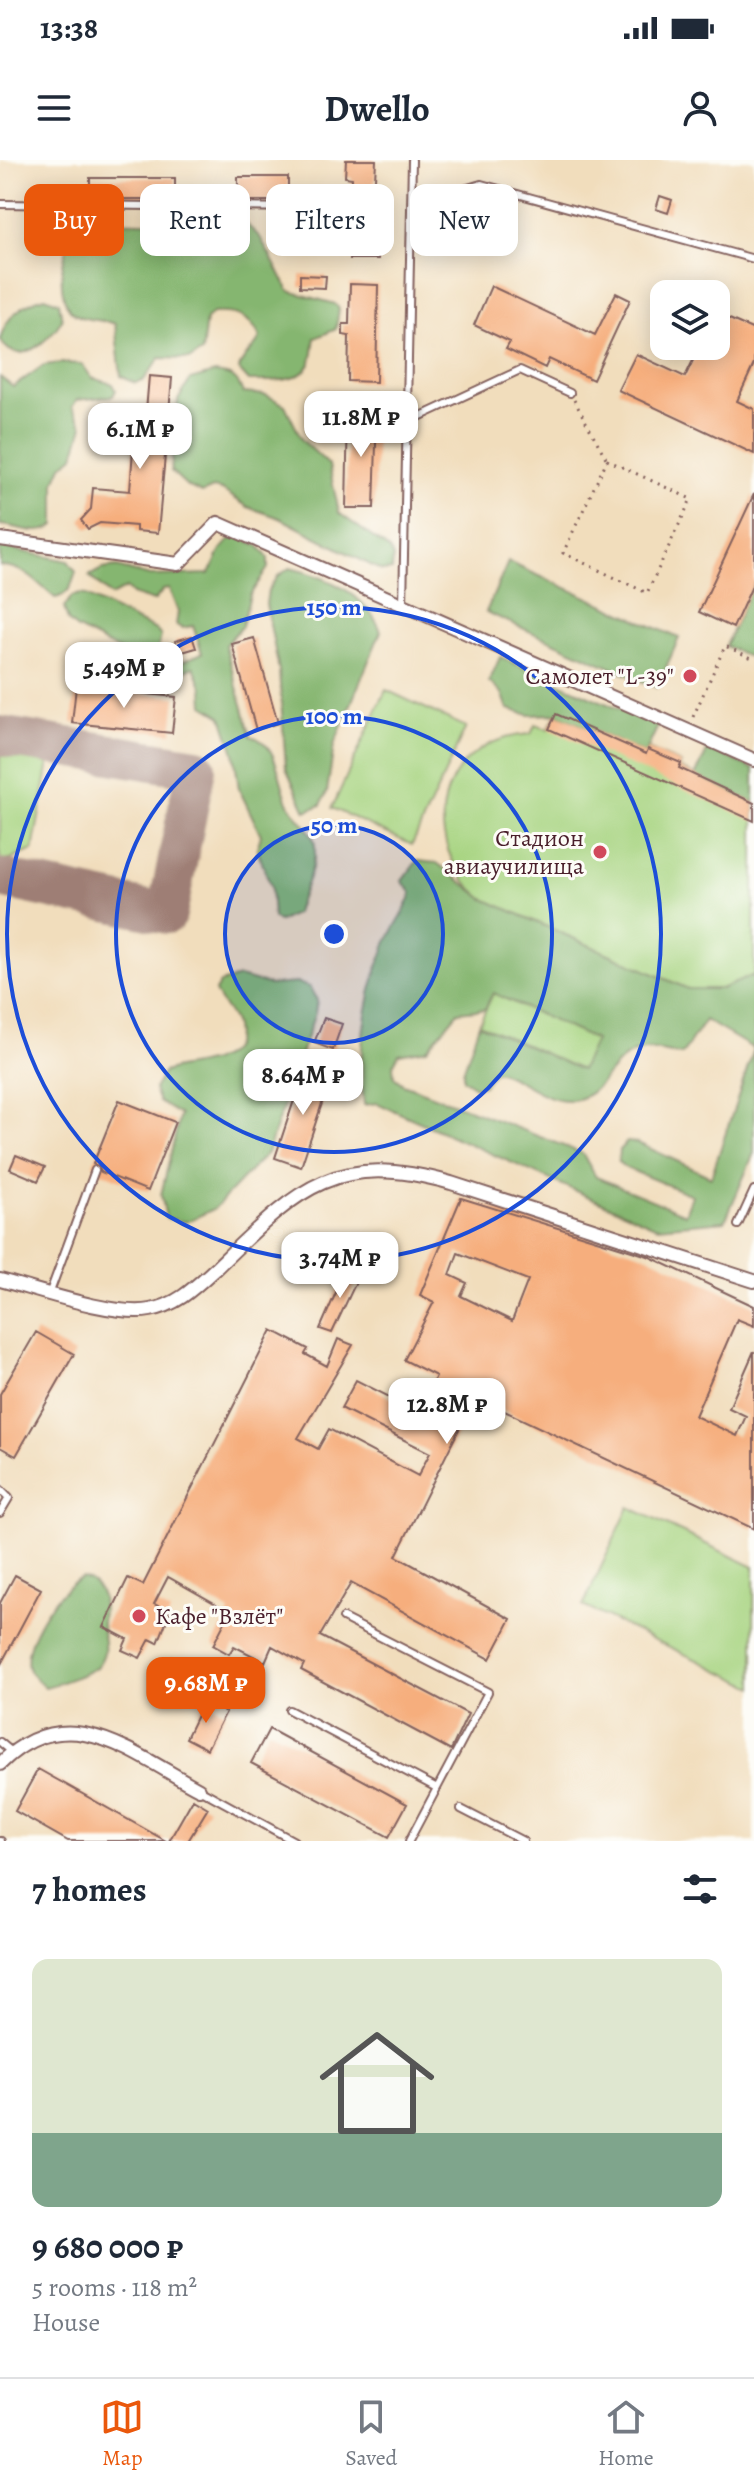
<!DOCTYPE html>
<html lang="en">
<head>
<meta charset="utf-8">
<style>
  :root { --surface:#fff; --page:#f2f2f3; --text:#1f2937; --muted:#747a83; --line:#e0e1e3; --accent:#ea580c }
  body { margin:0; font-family:Alegreya,serif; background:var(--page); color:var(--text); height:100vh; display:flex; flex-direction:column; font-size:30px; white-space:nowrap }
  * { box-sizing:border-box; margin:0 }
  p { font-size:26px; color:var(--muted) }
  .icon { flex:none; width:44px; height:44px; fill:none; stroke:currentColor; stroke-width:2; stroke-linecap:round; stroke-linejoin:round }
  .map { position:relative; height:1681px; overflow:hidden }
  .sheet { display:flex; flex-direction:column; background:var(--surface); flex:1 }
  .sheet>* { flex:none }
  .banner { position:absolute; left:24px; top:24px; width:706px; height:72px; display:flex; gap:16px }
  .tools { position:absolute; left:650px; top:120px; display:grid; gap:16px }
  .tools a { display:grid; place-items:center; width:80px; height:80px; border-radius:16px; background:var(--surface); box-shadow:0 4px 20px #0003; font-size:40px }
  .price { position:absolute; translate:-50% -68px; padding:0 18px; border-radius:16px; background:#fff; color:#222; font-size:26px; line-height:52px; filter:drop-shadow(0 2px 4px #0008) }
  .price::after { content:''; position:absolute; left:50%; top:48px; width:24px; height:18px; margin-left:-12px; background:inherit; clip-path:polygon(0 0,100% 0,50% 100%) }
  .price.selected { background:var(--accent); color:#fff }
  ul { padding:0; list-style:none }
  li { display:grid; align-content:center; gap:16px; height:424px; padding:0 32px }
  li span { display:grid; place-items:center; height:248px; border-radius:16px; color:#555 }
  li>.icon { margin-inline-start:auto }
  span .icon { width:144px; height:144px; fill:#fffc; stroke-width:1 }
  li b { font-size:34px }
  h2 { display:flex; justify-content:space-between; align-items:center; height:96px; padding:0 32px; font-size:34px }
  .tag { padding:0 28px; border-radius:16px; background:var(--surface); box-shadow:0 4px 20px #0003; font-size:28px; line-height:72px }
  .tag.selected { background:var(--accent); color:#fff }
  .status { display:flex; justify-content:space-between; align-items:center; height:56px; padding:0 40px; background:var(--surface); direction:ltr }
  .status svg { height:22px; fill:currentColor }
  header { display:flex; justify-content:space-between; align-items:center; height:104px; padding:0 32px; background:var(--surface); font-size:36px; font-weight:700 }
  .dock { display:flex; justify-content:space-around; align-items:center; height:112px; border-top:2px solid var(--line); background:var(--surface); font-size:22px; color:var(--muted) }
  .dock a { display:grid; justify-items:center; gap:4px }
  .dock .selected { color:var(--accent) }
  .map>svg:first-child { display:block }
  .green { fill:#a7d481; stroke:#787a56; stroke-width:2 }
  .forest { fill:#85b66f; stroke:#686a4d; stroke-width:2; fill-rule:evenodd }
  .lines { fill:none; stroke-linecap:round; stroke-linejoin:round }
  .taxiway { stroke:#9e7e74; stroke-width:40 }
  .building { fill:#f6ae7d; fill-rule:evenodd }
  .lane-casing { stroke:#84625e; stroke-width:10 }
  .street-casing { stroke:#84625e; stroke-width:16 }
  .path { stroke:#84625e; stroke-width:3; stroke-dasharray:2 6; stroke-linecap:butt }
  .lane { stroke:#fff; stroke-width:6 }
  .street { stroke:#fff; stroke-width:12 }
  .ring { fill:none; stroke:#1d4ed8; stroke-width:4 }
  .poi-dot { fill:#d1495b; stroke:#fdfcf7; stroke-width:3 }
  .labels { text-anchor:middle; stroke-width:6; stroke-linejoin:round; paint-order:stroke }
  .poi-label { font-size:24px; fill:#4a1f2b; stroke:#fdfcf7; text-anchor:end }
  .centre { fill:#1d4ed8; stroke:#fdfcf7; stroke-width:4 }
  .ring-label { font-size:24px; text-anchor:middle; font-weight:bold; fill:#1d4ed8; stroke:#fdfcf7; stroke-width:6; stroke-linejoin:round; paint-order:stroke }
</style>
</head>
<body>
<div class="status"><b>13:38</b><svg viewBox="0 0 49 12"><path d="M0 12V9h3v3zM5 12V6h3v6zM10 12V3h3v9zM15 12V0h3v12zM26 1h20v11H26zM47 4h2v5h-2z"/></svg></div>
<header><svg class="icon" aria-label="menu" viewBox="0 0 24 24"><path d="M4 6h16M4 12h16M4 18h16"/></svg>Dwello<svg class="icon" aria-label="person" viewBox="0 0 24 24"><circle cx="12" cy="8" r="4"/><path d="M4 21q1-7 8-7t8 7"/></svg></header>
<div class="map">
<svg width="754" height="1681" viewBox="0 0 754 1681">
  <rect width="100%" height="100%" fill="#fdfcf7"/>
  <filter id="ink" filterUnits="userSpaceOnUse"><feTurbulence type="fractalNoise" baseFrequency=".0125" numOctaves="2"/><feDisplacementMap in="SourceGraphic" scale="16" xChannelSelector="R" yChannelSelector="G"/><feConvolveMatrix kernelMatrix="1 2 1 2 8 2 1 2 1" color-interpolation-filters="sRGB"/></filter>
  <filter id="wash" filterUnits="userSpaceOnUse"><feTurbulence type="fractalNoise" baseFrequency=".006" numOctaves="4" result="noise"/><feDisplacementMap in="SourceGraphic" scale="32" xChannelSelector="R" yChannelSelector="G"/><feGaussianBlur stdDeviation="1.8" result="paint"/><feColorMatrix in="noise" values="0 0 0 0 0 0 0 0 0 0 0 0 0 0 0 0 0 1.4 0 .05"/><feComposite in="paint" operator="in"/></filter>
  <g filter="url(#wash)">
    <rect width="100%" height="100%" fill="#f1ddbc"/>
    <path class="green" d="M386,530L466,567L412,685L332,648Z
      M556,554L645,594L648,589L681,603L679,608L754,643V815L721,829H688L484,739C413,683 437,579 531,574L535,565L548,569Z
      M0,583L51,592L33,690L0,704Z
      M493,833L596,879L581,911L479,864Z
      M629,1347L754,1407V1527L583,1446Z"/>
    <path class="forest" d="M89,61L246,64L260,77L289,131L335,144L339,149L336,169L315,178C313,186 314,196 310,204C300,224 268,221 249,221L239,210C241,196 256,190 260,177C250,155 235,152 213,153L206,159L202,192L190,199L160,198L143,221L135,223L121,216L115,164C102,159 82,161 72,152C52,132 63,72 89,61Z
      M45,137L59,142L62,160C48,181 19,210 0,180C5,157 23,143 45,137Z
      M61,203L82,204L92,218L113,224L116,230L113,236L77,240L72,247L83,266L74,296L62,306L55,322V365C40,378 18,366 0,365V217L13,227L44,205Z
      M215,213C232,215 237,217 243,233L266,235L285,245L302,280L329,305L339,353L390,390L393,397L392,410L382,411L280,358L248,347L222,330L213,328L202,333L187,326L171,311L178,240L190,220Z
      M237,377L258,385L268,398V408L250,435L242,466L225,485L251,576C279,583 278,621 289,644C295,656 310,668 314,680C320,701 301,733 296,753L279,762L273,758L271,727L257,689L261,675L239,629L234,593L222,556L204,545L203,528L194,507L185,510L180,519L169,516L170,507L202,493L193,466L182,468L176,465L178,452L169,429L163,430L154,441L132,434L126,428L111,436L89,416L102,409L117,407L150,416L209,414C218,400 220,382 237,377Z
      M0,387L68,401L76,412C72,425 69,435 55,438C38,424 24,406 0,406Z
      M508,402L679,478L657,528L486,452Z
      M290,408C328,417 365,433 381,471L334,585L327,632L321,645L306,651L286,608L279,511L266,444L268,430L278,416Z
      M754,422V499L725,486Z
      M82,434L156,470L161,476L157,492L148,496L120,491L76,468L68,461L64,448L72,436Z
      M500,497L658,566L645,594L556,554L529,555L508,549L502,533L489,522Z
      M708,589L754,609V643L695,616Z
      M417,701L437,703L484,739L688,829H721L754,815V993L725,1061L657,1067L377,943L364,945C357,890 365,836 386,784C394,766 406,752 412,733L402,721ZM493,833L595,880L581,910L479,864L463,912V919L475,927L484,925L494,912H500C523,920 544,941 570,940C605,939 609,893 645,890C657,888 669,894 682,895L705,860L754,889L711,1017L638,983L627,982L619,990L618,1002L626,1008L692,1035L685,1054L596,1017L582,993L403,924L394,917L393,905L399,894L427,889L458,852L485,849Z
      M239,817L270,825L298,823L309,827L317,840L315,853L267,993L214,1049L186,1062L166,1058L161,1035L180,955L159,942L154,929L164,912C189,901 247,909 234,863C230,852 219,843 215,831L220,823Z
      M82,1418C107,1425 103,1445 102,1464C102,1481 110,1490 97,1506C91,1513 54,1525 45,1527C39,1521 30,1516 28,1508C22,1481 58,1427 82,1418Z"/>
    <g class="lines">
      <path class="taxiway" d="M0,576L196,608L167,754L0,718"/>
    </g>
    <g id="blocks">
      <path class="building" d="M346,0H376L374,39H380L378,99H350L352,18L345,17Z
        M238,17H288V41H238Z
        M90,18H175V39H90Z
        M660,36L672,40L668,53L656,49Z
        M300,115L326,116L325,128L300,127Z
        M350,124L378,125L376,222L348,221L349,176L343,175V164H349Z
        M491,126L595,175L616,133L630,140L593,220L549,199L545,208L506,189L510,182L474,165Z
        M716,153L754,170V204L737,241L754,249V294L618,230L636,194L685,217L700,186H716Z
        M149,216L172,218L158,373L136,371V366L100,363L88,369L81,360L91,349L93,328L130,331L134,275H144Z
        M348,251L377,252L374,348H346Z
        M754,334V422L733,468L699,452Z
        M192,476L196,488L179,493L175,481Z
        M254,478L278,563L256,570L232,484Z
        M76,527L176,537L172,573L72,563Z
        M556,554L646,594L648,589L681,603L679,608L754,643V661L549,569Z
        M324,858L342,864L333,890L314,883Z
        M305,907L331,916L301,1007L275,998Z
        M119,940L175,962L148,1031L101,1012L99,1006L93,1004Z
        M16,995L45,1007L38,1021L10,1009Z
        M461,1038L648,1096L754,1146V1166L737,1159L695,1256L737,1276L746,1256L729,1248L754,1191V1369L475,1237L396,1396L511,1459L490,1499L351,1423L320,1476L468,1554L451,1590L301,1510L304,1504L272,1486L265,1502L234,1486L229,1494L213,1485L230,1452L168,1417L154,1444L170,1452L158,1483L150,1479L140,1498L122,1490L127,1479L104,1467L128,1418L143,1425L272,1170L308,1189L305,1194L327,1206L338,1179L353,1185L298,1278L318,1289L329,1269L418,1316L430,1293L341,1248L356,1220L419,1252L436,1216L404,1200L434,1142L420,1135ZM458,1093L528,1120L512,1161L461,1136L467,1123L450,1115Z
        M348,1105L357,1109L353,1118L357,1120L332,1173L320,1169Z
        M36,1172L74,1194L16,1296L0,1287V1234Z
        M15,1415L41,1429L0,1506V1443Z
        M172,1497L191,1505L183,1523L164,1515Z
        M204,1541L226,1552L207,1589L186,1578Z
        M269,1569L407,1644L389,1677L251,1603Z
        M38,1609L166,1681H68L15,1651Z
        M193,1639L208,1648L188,1681H169Z"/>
    </g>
  </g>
  <g filter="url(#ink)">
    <use href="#blocks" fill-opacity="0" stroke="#84625e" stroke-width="2"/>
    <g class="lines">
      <g class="lane-casing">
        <path id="lane" d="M0,44L306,48
          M411,45L481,24L754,99
          M408,262L520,210L570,233
          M403,445L412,0
          M738,1065L754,1030
          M50,1132L95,1010
          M0,1329L9,1338L0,1353
          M343,1458L488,1532L409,1681
          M289,1550L437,1628
          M0,1582L12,1592
          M199,1629L294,1681
          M461,1649L523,1681
          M0,1681H1"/>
      </g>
      <g class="street-casing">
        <path id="street" d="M0,379L178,404L218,363L754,600
          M0,1120C38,1130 114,1157 150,1150C178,1145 195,1127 216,1108C297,1030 333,990 451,1023L754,1121
          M0,1604C68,1536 133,1594 199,1629"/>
      </g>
      <path class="path" d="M574,240L607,300
        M607,300L691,339L647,433L563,393Z
        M693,557L725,486L754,499"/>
      <use href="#lane" class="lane"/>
      <use href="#street" class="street"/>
    </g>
  </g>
  <circle cx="334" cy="774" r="109" fill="#1d4ed8" fill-opacity=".12"/>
  <g class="ring">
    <circle cx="334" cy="774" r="109"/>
    <circle cx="334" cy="774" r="218"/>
    <circle cx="334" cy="774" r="327"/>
  </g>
  <g class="poi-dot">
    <circle cx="690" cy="516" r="8"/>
    <circle cx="600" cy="692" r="8"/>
    <circle cx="139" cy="1456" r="8"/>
  </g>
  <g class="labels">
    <g class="poi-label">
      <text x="674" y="524">Самолет "L-39"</text>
      <text x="584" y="686">Стадион<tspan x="584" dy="28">авиаучилища</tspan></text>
      <text x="155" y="1464" text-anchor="start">Кафе "Взлёт"</text>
    </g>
  </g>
  <circle cx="334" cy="774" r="12" class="centre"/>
  <g class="ring-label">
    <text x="334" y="455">150 m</text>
    <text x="334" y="564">100 m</text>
    <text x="334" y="673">50 m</text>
  </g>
</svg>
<div class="tools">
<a><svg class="icon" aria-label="layers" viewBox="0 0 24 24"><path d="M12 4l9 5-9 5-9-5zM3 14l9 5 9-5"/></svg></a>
</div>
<b class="price" style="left:361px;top:299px">11.8M ₽</b>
<b class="price" style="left:140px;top:311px">6.1M ₽</b>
<b class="price" style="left:124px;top:550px">5.49M ₽</b>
<b class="price" style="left:303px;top:957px">8.64M ₽</b>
<b class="price" style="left:340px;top:1140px">3.74M ₽</b>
<b class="price" style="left:447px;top:1286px">12.8M ₽</b>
<b class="price selected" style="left:206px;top:1565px">9.68M ₽</b>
<div class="banner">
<a class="tag selected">Buy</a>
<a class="tag">Rent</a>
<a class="tag">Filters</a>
<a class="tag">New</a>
</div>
</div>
<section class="sheet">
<h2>7 homes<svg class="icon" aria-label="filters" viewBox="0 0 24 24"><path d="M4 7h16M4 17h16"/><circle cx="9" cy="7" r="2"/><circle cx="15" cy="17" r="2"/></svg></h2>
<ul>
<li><span style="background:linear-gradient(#dfe7d0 70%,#7fa58c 0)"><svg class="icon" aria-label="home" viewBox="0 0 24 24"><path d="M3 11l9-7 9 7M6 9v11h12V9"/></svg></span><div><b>9 680 000 ₽</b><p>5 rooms · 118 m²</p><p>House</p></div></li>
</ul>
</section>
<nav class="dock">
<a class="selected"><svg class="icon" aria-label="map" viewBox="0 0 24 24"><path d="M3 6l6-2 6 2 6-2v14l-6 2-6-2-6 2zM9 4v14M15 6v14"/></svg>Map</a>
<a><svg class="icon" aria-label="saved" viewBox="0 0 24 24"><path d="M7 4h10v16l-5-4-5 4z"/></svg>Saved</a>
<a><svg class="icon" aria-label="home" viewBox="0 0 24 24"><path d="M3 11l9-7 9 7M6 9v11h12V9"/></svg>Home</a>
</nav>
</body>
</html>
